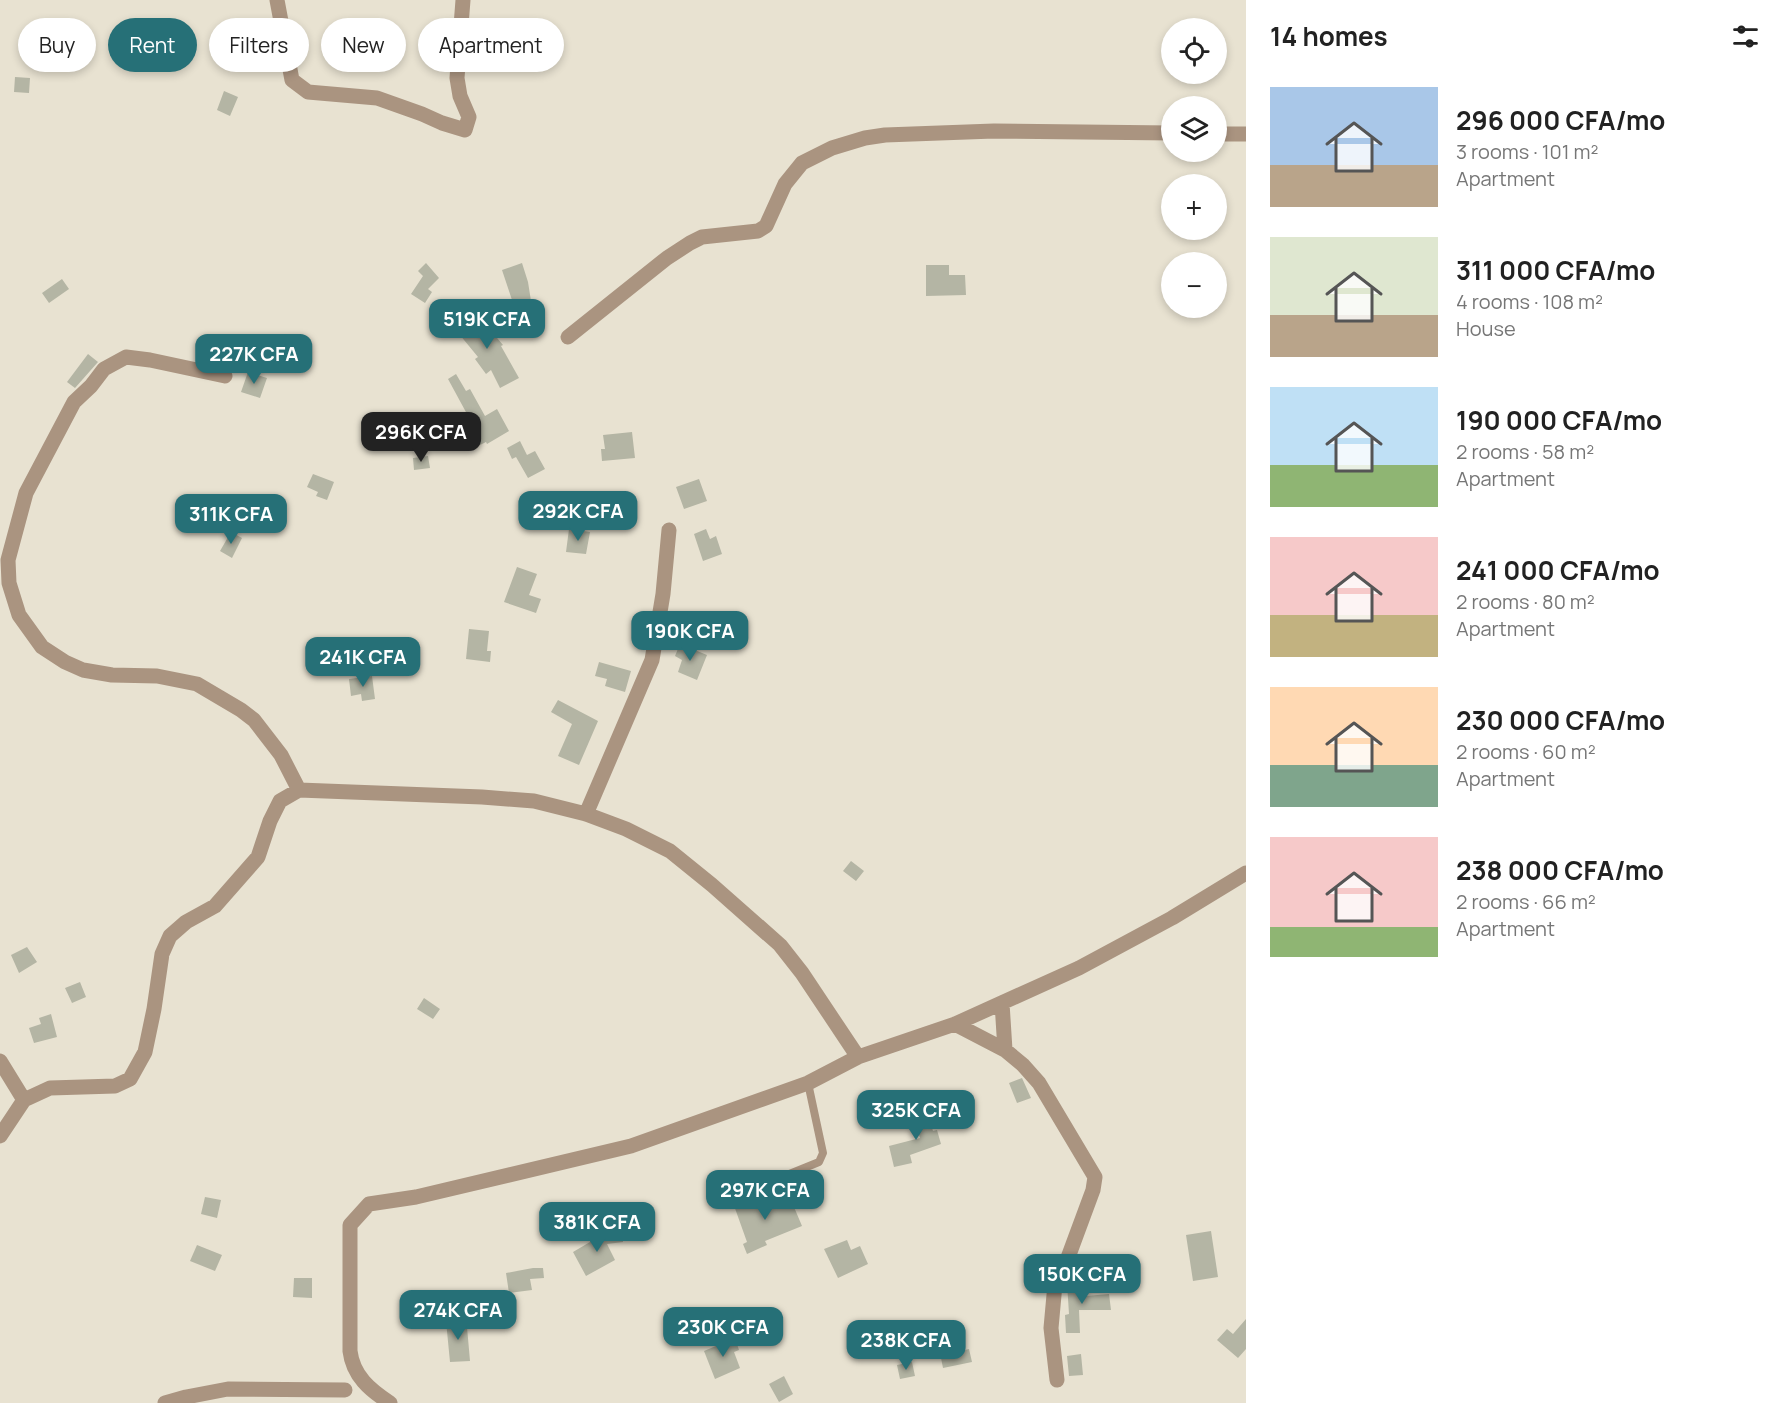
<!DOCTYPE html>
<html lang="en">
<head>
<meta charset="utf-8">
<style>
  :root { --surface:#fff; --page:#f6f6f6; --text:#222; --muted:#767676; --accent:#267077 }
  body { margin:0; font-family:Manrope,sans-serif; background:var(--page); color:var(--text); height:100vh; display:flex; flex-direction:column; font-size:22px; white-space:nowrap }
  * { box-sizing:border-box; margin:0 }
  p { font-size:20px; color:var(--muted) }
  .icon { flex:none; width:33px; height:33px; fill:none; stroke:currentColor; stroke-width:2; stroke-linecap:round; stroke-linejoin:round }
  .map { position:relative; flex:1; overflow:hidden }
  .side { display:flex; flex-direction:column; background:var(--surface); width:540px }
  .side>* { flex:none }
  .top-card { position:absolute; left:18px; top:18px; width:570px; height:54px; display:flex; gap:12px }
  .buttons { position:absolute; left:1161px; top:18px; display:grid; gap:12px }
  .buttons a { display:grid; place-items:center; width:66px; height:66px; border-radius:50%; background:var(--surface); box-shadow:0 3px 9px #0003; font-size:30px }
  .price { position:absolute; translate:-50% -51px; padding:0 14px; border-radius:12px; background:var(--accent); color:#fff; font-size:20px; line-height:39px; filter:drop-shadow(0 2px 3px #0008) }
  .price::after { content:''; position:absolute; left:50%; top:36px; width:18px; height:14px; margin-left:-9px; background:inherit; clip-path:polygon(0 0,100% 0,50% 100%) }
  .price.selected { background:#222; color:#fff }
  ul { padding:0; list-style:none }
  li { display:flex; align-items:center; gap:18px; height:150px; padding:0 24px }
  li span { display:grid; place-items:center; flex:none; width:168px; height:120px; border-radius:0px; color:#555 }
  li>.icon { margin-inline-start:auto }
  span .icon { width:72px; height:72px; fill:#fffc; stroke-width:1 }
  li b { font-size:26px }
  h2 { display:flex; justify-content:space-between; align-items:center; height:72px; padding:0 24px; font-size:26px }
  .pill { padding:0 21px; border-radius:27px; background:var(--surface); box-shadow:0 3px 9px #0003; font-size:21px; line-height:54px }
  .pill.selected { background:var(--accent); color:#fff }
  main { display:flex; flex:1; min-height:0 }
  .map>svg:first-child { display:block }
  .building { fill:#b4b5a4 }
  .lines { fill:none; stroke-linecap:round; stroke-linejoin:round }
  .service { stroke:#aa9480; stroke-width:8 }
  .minor { stroke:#aa9480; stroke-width:15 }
</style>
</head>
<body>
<main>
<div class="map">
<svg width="1246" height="1403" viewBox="0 0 1246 1403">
  <rect width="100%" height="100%" fill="#e8e2d1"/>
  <path class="building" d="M15,77L30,78L29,93L14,92Z
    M224,91L238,97L230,116L217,110Z
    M426,263L439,278L428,289L432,292L425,303L411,294L423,276L418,271Z
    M522,263L528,282L534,320L508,324L505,301L512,300L502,270Z
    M926,265H949V275H965L966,295L926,296Z
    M62,279L69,289L49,303L42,293Z
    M475,312L503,345L501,346L519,378L500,388L491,370L486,374L475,359L478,357L455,329Z
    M88,354L98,362L75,388L67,382Z
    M248,372L267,378L260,398L241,392Z
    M456,374L466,391L470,389L485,416L497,409L509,431L487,444L486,442L474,448L470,439L450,446L446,434L466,428L461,418L467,414L448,379Z
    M408,414L409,433L388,431V415Z
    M632,432L635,458L602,461L601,449H605L603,435Z
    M520,441L527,455L535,451L545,469L528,478L516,457L512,459L507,448Z
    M428,456L430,468L414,470L413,458Z
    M313,474L334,482L327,500L316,496L318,492L307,487Z
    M699,479L707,501L684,509L676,487Z
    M569,529L590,532L586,554L566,552Z
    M706,529L710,539L716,536L722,554L703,561L694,534Z
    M231,532L242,538L232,558L220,551Z
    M517,567L537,574L529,595L541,599L536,613L504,602Z
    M469,629L489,631L487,651H491L490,662L466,659Z
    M680,644L707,655L697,680L678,672L682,660L675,656Z
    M599,662L631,671L625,692L605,686L607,679L595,676Z
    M372,676L375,699L362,701L361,694L351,696L349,679Z
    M558,700L598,721L579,765L558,756L572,724L551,712Z
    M851,861L864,871L856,881L843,871Z
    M27,947L37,962L19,973L11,955Z
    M80,982L86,997L72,1003L65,988Z
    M424,998L440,1009L433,1019L417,1009Z
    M51,1014L57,1037L34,1043L29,1028L41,1024L39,1018Z
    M1022,1078L1031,1098L1017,1103L1009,1083Z
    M926,1109L933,1131L937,1130L941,1144L910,1155L912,1163L894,1167L889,1146L920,1138L912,1113Z
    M784,1195L789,1209L794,1207L802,1226L765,1241L767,1245L747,1254L743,1244L747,1242L732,1200L742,1197L745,1198L749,1209Z
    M205,1197L221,1200L217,1218L201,1214Z
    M1211,1231L1218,1277L1193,1281L1186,1235Z
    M622,1232L623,1242L607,1244L615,1260L586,1276L573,1252L590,1242V1238Z
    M847,1240L851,1250L860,1246L868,1264L838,1278L824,1249Z
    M197,1245L222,1255L215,1271L190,1261Z
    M533,1268H543L544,1278L530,1279L532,1290L509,1293L506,1273Z
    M294,1278H312V1298L293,1297Z
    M1085,1281L1086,1296L1109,1294L1111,1310H1079L1080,1333H1066L1065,1315L1069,1314L1067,1283Z
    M464,1319L465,1327H467L470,1361L450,1362L446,1321Z
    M1246,1319V1349L1238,1358L1217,1340L1227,1329L1233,1334Z
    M735,1338L739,1350L734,1352L740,1368L715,1379L704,1351Z
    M960,1344L961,1351L969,1349L972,1362L943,1368L939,1348Z
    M1081,1354L1083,1375L1069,1376L1067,1356Z
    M912,1362L915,1376L900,1379L897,1365Z
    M784,1376L793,1394L779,1402L769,1384Z"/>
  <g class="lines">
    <path class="service" d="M745,1192L819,1162L823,1153L808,1083"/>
    <path class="minor" d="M277,0L292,80L308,92L377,98L422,114L442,123L465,130L469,117L460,96L457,78L463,0
      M1216,134H1246
      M568,337L667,258L690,243L702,237L758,231L766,226L785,184L802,163L832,148L865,138L885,135L994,131L1172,133
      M225,376L150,360L126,357L104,369L91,386L74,402L26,493L8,560L9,583L19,615L42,647L65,662L83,670L112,675L157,676L197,684L241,710L254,720L281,755L299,790L482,797L534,801L586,814L626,829L670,851L712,885L780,945L802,973L858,1057
      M586,814L652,660L663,594L669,530
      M1002,1003L1005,1050
      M955,1024L1005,1050L1023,1065L1039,1083L1095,1177L1093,1190L1063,1271L1055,1284L1051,1328L1057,1380
      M0,1061L24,1100
      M0,1136L24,1100L50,1088L115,1086L130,1079L145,1052L154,1009L162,954L170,936L186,922L215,906L258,857L270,821L280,801L299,790
      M165,1403L186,1397L228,1389L345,1390
      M390,1403C370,1390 353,1376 350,1351V1225L369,1204L416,1197L631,1146L808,1083L858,1057L955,1024L1079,968L1172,918L1246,873"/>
  </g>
</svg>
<div class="buttons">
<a><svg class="icon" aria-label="locate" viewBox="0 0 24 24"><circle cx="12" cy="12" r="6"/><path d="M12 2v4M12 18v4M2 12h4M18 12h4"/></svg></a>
<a><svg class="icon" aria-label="layers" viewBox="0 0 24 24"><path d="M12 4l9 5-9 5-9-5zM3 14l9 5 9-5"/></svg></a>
<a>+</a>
<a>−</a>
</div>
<b class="price" style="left:487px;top:350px">519K CFA</b>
<b class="price" style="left:254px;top:385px">227K CFA</b>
<b class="price selected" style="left:421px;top:463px">296K CFA</b>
<b class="price" style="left:578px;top:542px">292K CFA</b>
<b class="price" style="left:231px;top:545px">311K CFA</b>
<b class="price" style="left:690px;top:662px">190K CFA</b>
<b class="price" style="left:363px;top:688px">241K CFA</b>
<b class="price" style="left:916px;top:1141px">325K CFA</b>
<b class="price" style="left:765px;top:1221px">297K CFA</b>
<b class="price" style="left:597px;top:1253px">381K CFA</b>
<b class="price" style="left:1082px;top:1305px">150K CFA</b>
<b class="price" style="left:458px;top:1341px">274K CFA</b>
<b class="price" style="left:723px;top:1358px">230K CFA</b>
<b class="price" style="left:906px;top:1371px">238K CFA</b>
<div class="top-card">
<a class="pill">Buy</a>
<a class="pill selected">Rent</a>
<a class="pill">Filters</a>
<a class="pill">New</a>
<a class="pill">Apartment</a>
</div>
</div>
<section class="side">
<h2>14 homes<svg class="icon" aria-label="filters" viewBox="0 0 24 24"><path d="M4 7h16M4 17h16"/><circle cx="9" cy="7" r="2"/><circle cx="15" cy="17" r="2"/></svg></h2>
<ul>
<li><span style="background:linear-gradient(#a9c7e8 65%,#b9a48a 0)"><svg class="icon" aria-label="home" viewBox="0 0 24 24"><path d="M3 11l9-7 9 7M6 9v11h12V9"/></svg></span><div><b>296 000 CFA/mo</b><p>3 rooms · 101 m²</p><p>Apartment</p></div></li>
<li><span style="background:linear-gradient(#dfe7d0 65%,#b9a48a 0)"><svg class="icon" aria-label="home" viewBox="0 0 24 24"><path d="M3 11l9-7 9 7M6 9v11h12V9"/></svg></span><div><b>311 000 CFA/mo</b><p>4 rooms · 108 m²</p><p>House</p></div></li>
<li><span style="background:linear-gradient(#bfe0f5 65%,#8fb573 0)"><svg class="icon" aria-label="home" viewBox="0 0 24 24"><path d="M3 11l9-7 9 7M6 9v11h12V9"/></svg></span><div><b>190 000 CFA/mo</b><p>2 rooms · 58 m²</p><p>Apartment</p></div></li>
<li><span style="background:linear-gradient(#f6c9c9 65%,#c2b280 0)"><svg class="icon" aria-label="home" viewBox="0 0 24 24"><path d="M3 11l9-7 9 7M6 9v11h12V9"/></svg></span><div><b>241 000 CFA/mo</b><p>2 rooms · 80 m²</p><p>Apartment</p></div></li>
<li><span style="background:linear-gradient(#ffd9b3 65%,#7fa58c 0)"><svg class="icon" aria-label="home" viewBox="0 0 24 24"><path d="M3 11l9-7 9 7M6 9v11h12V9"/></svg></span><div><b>230 000 CFA/mo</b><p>2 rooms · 60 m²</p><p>Apartment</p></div></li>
<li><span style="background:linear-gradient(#f6c9c9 75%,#8fb573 0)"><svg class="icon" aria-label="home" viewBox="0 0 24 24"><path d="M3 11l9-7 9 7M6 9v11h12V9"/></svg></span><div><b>238 000 CFA/mo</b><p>2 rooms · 66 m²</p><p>Apartment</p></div></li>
</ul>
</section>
</main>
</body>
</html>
